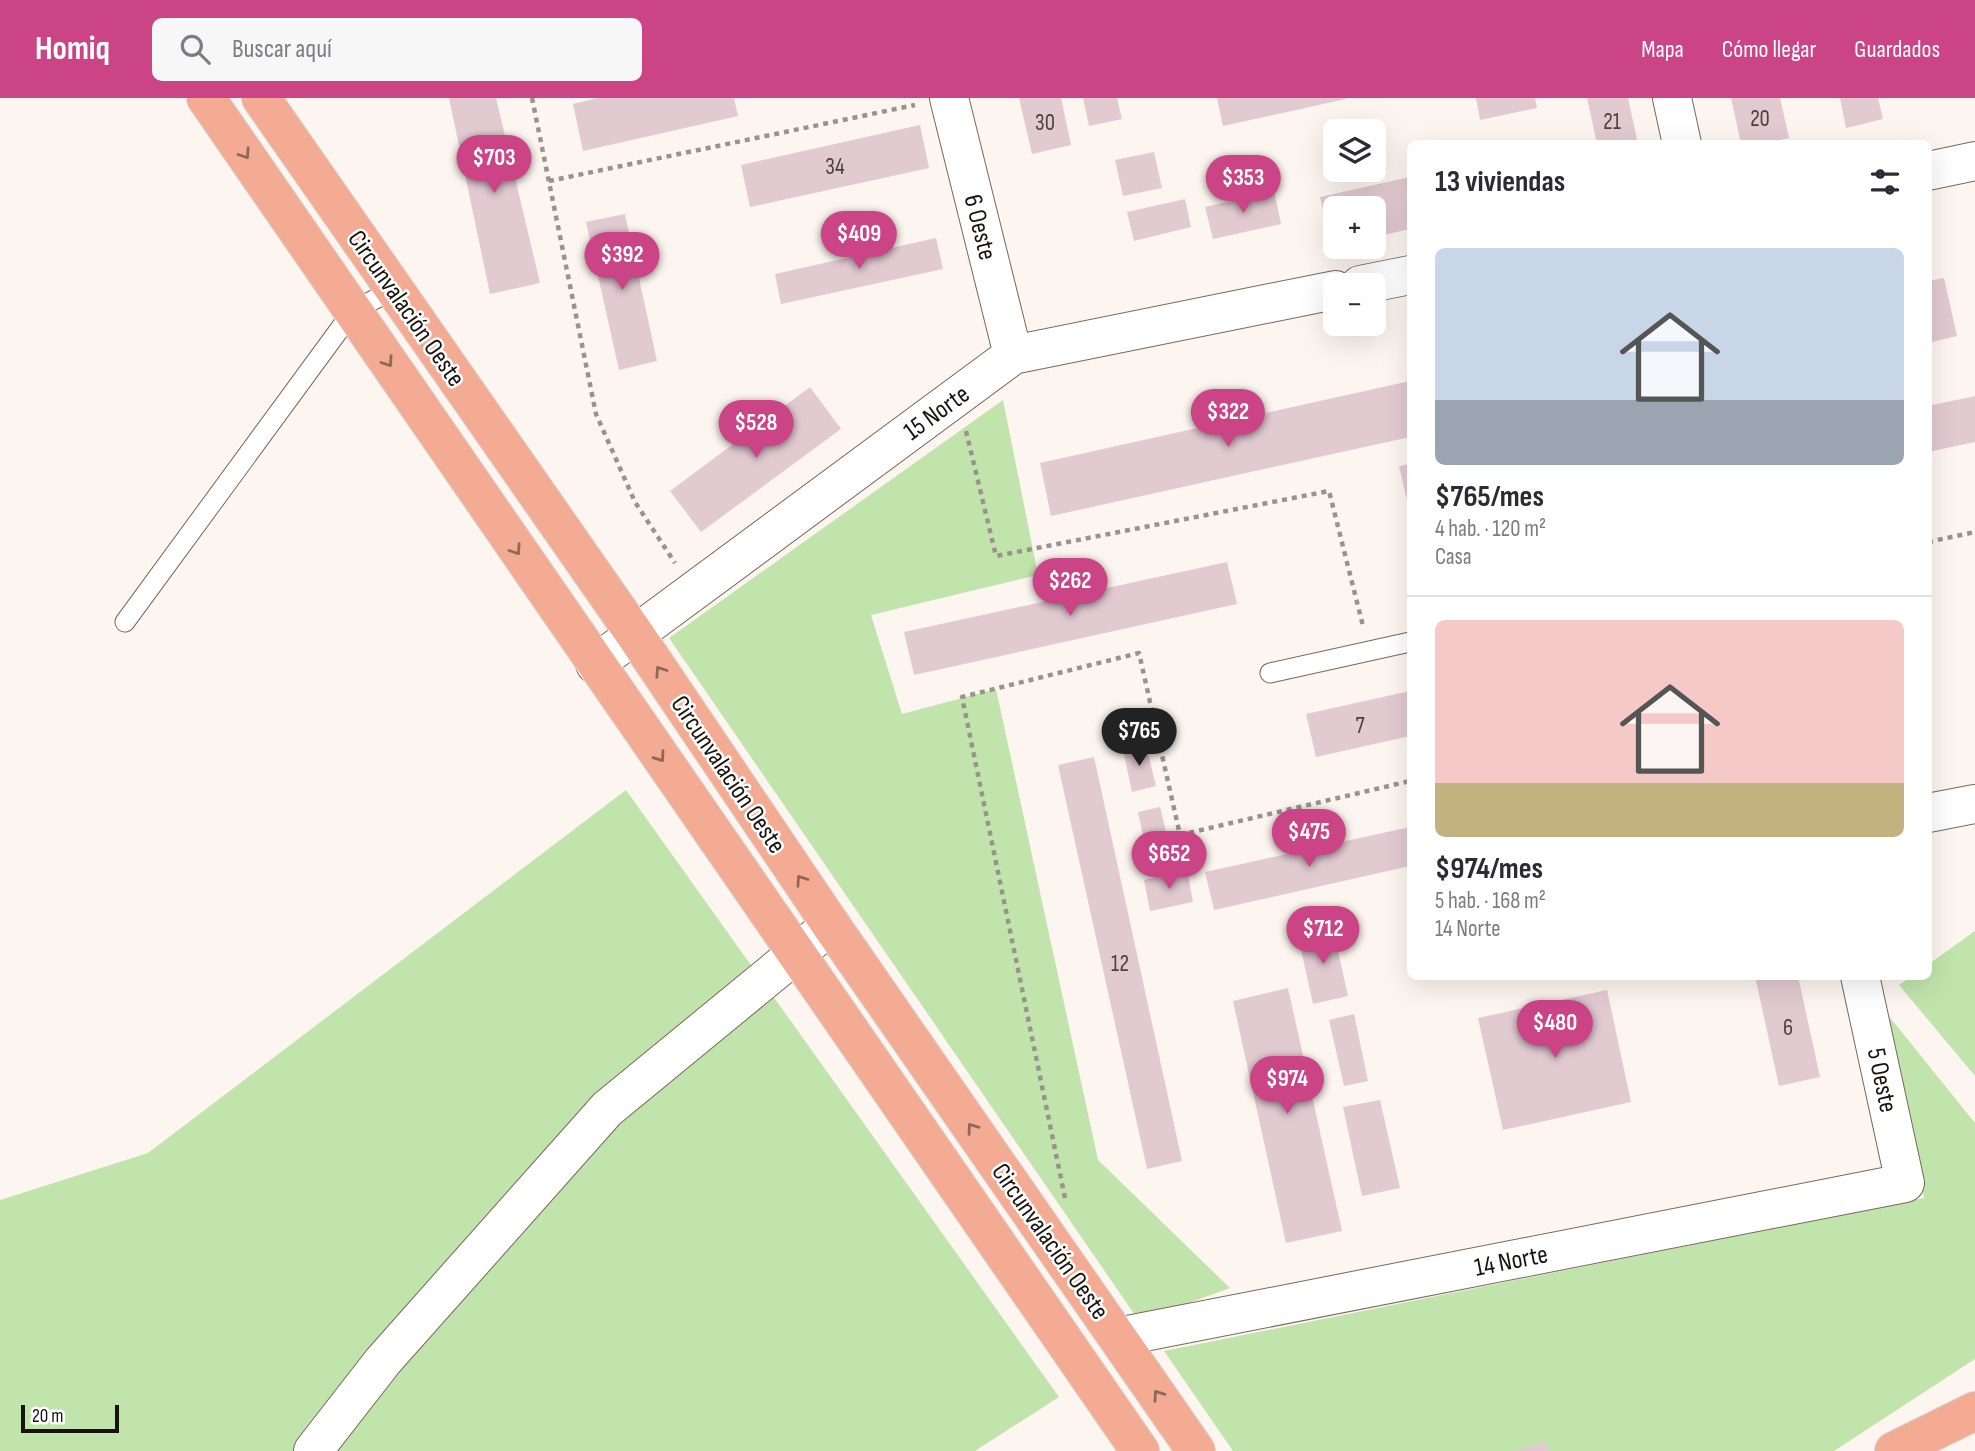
<!DOCTYPE html>
<html lang="es">
<head>
<meta charset="utf-8">
<style>
  :root { --surface:#fff; --page:#f7f7f7; --text:#2b2b33; --muted:#7c7c81; --line:#e1e1e2; --accent:#ca4486 }
  body { margin:0; font-family:"Sofia Sans Condensed",sans-serif; background:var(--page); color:var(--text); height:100vh; display:flex; flex-direction:column; font-size:26px; white-space:nowrap }
  * { box-sizing:border-box; margin:0 }
  p { font-size:23px; color:var(--muted) }
  .icon { flex:none; width:38px; height:38px; fill:none; stroke:currentColor; stroke-width:2; stroke-linecap:round; stroke-linejoin:round }
  .map { position:relative; flex:1; overflow:hidden }
  .side { position:absolute; left:1407px; top:42px; width:525px; height:840px; display:flex; flex-direction:column; background:var(--surface); border-radius:10px; box-shadow:0 7px 28px #0002 }
  .side>* { flex:none }
  .tools { position:absolute; left:1323px; top:21px; display:grid; gap:14px }
  .tools a { display:grid; place-items:center; width:63px; height:63px; border-radius:10px; background:var(--surface); box-shadow:0 7px 28px #0002; font-size:35px }
  .scale { position:absolute; left:21px; bottom:18px; width:98px; box-sizing:border-box; padding-left:7px; border:4px solid #19130e; border-top:0; font-size:19px; line-height:24px; white-space:nowrap; color:#19130e; -webkit-text-stroke:5px #fff; paint-order:stroke }
  .price { position:absolute; translate:-50% -60px; padding:0 16px; border-radius:24px; background:var(--accent); color:#fff; font-size:23px; line-height:46px; filter:drop-shadow(0 2px 4px #0008) }
  .price::after { content:''; position:absolute; left:50%; top:42px; width:21px; height:16px; margin-left:-10px; background:inherit; clip-path:polygon(0 0,100% 0,50% 100%) }
  .price.active { background:#222; color:#fff }
  ul { padding:0; list-style:none }
  li { display:grid; align-content:center; gap:14px; height:371px; padding:0 28px }
  li+li { border-top:2px solid var(--line) }
  li span { display:grid; place-items:center; height:217px; border-radius:10px; color:#555 }
  li>.icon { margin-inline-start:auto }
  span .icon { width:126px; height:126px; fill:#fffc; stroke-width:1 }
  li b { font-size:30px }
  h2 { display:flex; justify-content:space-between; align-items:center; height:84px; padding:0 28px; font-size:30px }
  header { display:flex; align-items:center; gap:42px; box-sizing:border-box; height:98px; padding:0 35px; background:var(--accent); color:#fff }
  header strong { font-size:33px }
  nav { display:flex; gap:38px; margin-inline-start:auto; font-size:24px }
  .search { width:490px; height:63px; background:var(--page); display:flex; align-items:center; gap:18px; box-sizing:border-box; padding:0 24px; border-radius:10px; color:var(--muted); font-size:26px }
  .map>svg:first-child { display:block }
  .green { fill:#c1e4ac }
  .building { fill:#e2cad1 }
  .lines { fill:none; stroke-linecap:round; stroke-linejoin:round }
  .lane-casing { stroke:#78685b; stroke-width:21 }
  .street-casing { stroke:#78685b; stroke-width:40 }
  .primary-casing { stroke:#d6d5d4; stroke-width:40 }
  .path { stroke:#9a938d; stroke-width:4.5; stroke-dasharray:5 5; stroke-linecap:butt }
  .lane { stroke:#fff; stroke-width:19 }
  .street { stroke:#fff; stroke-width:38 }
  .primary { stroke:#f3ac93; stroke-width:38 }
  .oneway { stroke:#916757 }
  .labels { text-anchor:middle; stroke-width:5; stroke-linejoin:round; paint-order:stroke }
  .number-label { font-size:23px; fill:#4b413f }
  .street-label { font-size:26px; fill:#19130e; stroke:#fff }
</style>
</head>
<body>
<header>
<strong>Homiq</strong>
<div class="search"><svg class="icon" aria-label="search" viewBox="0 0 24 24"><circle cx="10" cy="10" r="6"/><path d="M15 15l6 6"/></svg>Buscar aquí</div>
<nav><a>Mapa</a><a>Cómo llegar</a><a>Guardados</a></nav>
</header>
<div class="map">
<svg width="1975" height="1353" viewBox="0 0 1975 1353">
  <rect width="100%" height="100%" fill="#fdf5ef"/>
  <path class="green" d="M1003,302L1038,477L871,517L902,616L996,591L1098,1062L1230,1190L1139,1223L669,540Z
    M626,692L1059,1299L975,1353H0V1102L148,1055Z
    M1975,833V978L1899,887L1911,879L1928,878L1929,866Z
    M1888,917L1975,1025V1261L1834,1353H1233L1164,1253L1924,1100Z"/>
  <path class="building" d="M449,0H496L540,185L490,196Z
    M598,0H734L738,18L583,53L573,6Z
    M1019,0H1061L1071,47L1032,56Z
    M1083,0H1117L1122,21L1089,28Z
    M1217,0H1346V1L1223,28Z
    M1476,0H1535L1537,10L1480,22Z
    M1587,0H1628L1638,46H1597Z
    M1731,0H1780L1789,40L1763,46H1741Z
    M1840,0H1878L1883,21L1846,30Z
    M920,27L929,70L750,109L741,67Z
    M1154,54L1162,90L1123,98L1115,62Z
    M1410,79V131L1374,139V110H1335V148L1331,149L1320,99Z
    M1274,93L1281,126L1213,141L1205,109Z
    M1185,101L1191,129L1134,143L1127,114Z
    M625,116L657,263L619,272L586,124Z
    M936,140L943,171L781,206L775,176Z
    M1944,180L1957,238L1928,245V183Z
    M1410,283V339L1051,418L1040,365Z
    M810,289L841,331L701,434L670,393Z
    M1975,298V344L1928,354V308Z
    M1410,366V398L1406,399L1399,368Z
    M1227,464L1237,506L914,577L904,534Z
    M1410,593V638L1316,659L1306,616Z
    M1146,647L1156,688L1132,694L1123,652Z
    M1094,659L1182,1063L1147,1071L1058,667Z
    M1160,709L1168,742L1145,747L1138,714Z
    M1410,729V768L1214,812L1205,774Z
    M1187,772L1193,804L1150,813L1144,782Z
    M1333,831L1348,898L1313,906L1298,838Z
    M1755,878H1798L1820,979L1779,988Z
    M1288,890L1342,1133L1286,1145L1233,903Z
    M1607,892L1631,1004L1503,1032L1478,920Z
    M1354,916L1368,983L1344,988L1329,922Z
    M1380,1002L1400,1090L1362,1098L1343,1009Z
    M1546,1344L1549,1353H1516V1352Z"/>
  <g class="lines">
    <g class="lane-casing">
      <path id="lane" d="M125,524L353,213L394,191
        M1270,575L1410,544"/>
    </g>
    <g class="street-casing">
      <path id="street" d="M949,0L1013,257
        M1672,0L1682,46
        M1928,73L1975,63
        M1360,187L1410,177
        M595,566L1013,257L1335,192
        M1928,715L1975,706
        M1118,1239L1905,1085L1860,878
        M313,1353L383,1263L607,1011L831,827"/>
    </g>
    <g class="primary-casing">
      <path id="primary" d="M206,0L1140,1353
        M261,0L634,535L831,827L1196,1353
        M1894,1353L1975,1313"/>
    </g>
    <path class="path" d="M532,0L596,316L635,404L675,465
      M549,83L915,7
      M966,333L996,458L1329,393L1363,528
      M1928,444L1975,434
      M1065,1100L962,599L1139,555L1180,737L1410,683"/>
    <use href="#lane" class="lane"/>
    <use href="#street" class="street"/>
    <use href="#primary" class="primary"/>
  </g>
  <defs><path id="oneway-chevron" d="M-2-3.5L2.5 0L-2 3.5" fill="none" stroke-width="1.6" stroke-linecap="round" stroke-linejoin="round" transform="scale(1.75)"/></defs>
  <g class="oneway">
    <use href="#oneway-chevron" transform="translate(245 56) rotate(56)"/>
    <use href="#oneway-chevron" transform="translate(388 264) rotate(56)"/>
    <use href="#oneway-chevron" transform="translate(516 452) rotate(56)"/>
    <use href="#oneway-chevron" transform="translate(660 573) rotate(-124)"/>
    <use href="#oneway-chevron" transform="translate(660 659) rotate(55)"/>
    <use href="#oneway-chevron" transform="translate(801 782) rotate(-124)"/>
    <use href="#oneway-chevron" transform="translate(972 1030) rotate(-125)"/>
    <use href="#oneway-chevron" transform="translate(1158 1297) rotate(-125)"/>
  </g>
  <g class="labels">
    <g class="number-label">
      <text x="1760" y="28">20</text>
      <text x="1612" y="31">21</text>
      <text x="1045" y="32">30</text>
      <text x="835" y="76">34</text>
      <text x="1360" y="635">7</text>
      <text x="1120" y="873">12</text>
      <text x="1788" y="937">6</text>
    </g>
    <g class="street-label">
      <text transform="translate(981 129) rotate(76)" y="9">6 Oeste</text>
      <text transform="translate(407 210) rotate(55)" y="9">Circunvalación Oeste</text>
      <text transform="translate(936 314) rotate(-36)" y="9">15 Norte</text>
      <text transform="translate(729 676) rotate(56)" y="9">Circunvalación Oeste</text>
      <text transform="translate(1883 982) rotate(78)" y="9">5 Oeste</text>
      <text transform="translate(1051 1143) rotate(55)" y="9">Circunvalación Oeste</text>
      <text transform="translate(1511 1162) rotate(-11)" y="9">14 Norte</text>
    </g>
  </g>
</svg>
<div class="tools">
<a><svg class="icon" aria-label="layers" viewBox="0 0 24 24"><path d="M12 4l9 5-9 5-9-5zM3 14l9 5 9-5"/></svg></a>
<a>+</a>
<a>−</a>
</div>
<div class="scale">20 m</div>
<b class="price" style="left:494px;top:97px">$703</b>
<b class="price" style="left:1243px;top:117px">$353</b>
<b class="price" style="left:859px;top:173px">$409</b>
<b class="price" style="left:622px;top:194px">$392</b>
<b class="price" style="left:1228px;top:351px">$322</b>
<b class="price" style="left:756px;top:362px">$528</b>
<b class="price" style="left:1070px;top:520px">$262</b>
<b class="price active" style="left:1139px;top:670px">$765</b>
<b class="price" style="left:1309px;top:771px">$475</b>
<b class="price" style="left:1169px;top:793px">$652</b>
<b class="price" style="left:1323px;top:868px">$712</b>
<b class="price" style="left:1555px;top:962px">$480</b>
<b class="price" style="left:1287px;top:1018px">$974</b>
<section class="side">
<h2>13 viviendas<svg class="icon" aria-label="filters" viewBox="0 0 24 24"><path d="M4 7h16M4 17h16"/><circle cx="9" cy="7" r="2"/><circle cx="15" cy="17" r="2"/></svg></h2>
<ul>
<li><span style="background:linear-gradient(#c9d6e8 70%,#9aa5b1 0)"><svg class="icon" aria-label="home" viewBox="0 0 24 24"><path d="M3 11l9-7 9 7M6 9v11h12V9"/></svg></span><div><b>$765/mes</b><p>4 hab. · 120 m²</p><p>Casa</p></div></li>
<li><span style="background:linear-gradient(#f6c9c9 75%,#c2b280 0)"><svg class="icon" aria-label="home" viewBox="0 0 24 24"><path d="M3 11l9-7 9 7M6 9v11h12V9"/></svg></span><div><b>$974/mes</b><p>5 hab. · 168 m²</p><p>14 Norte</p></div></li>
</ul>
</section>
</div>
</body>
</html>
